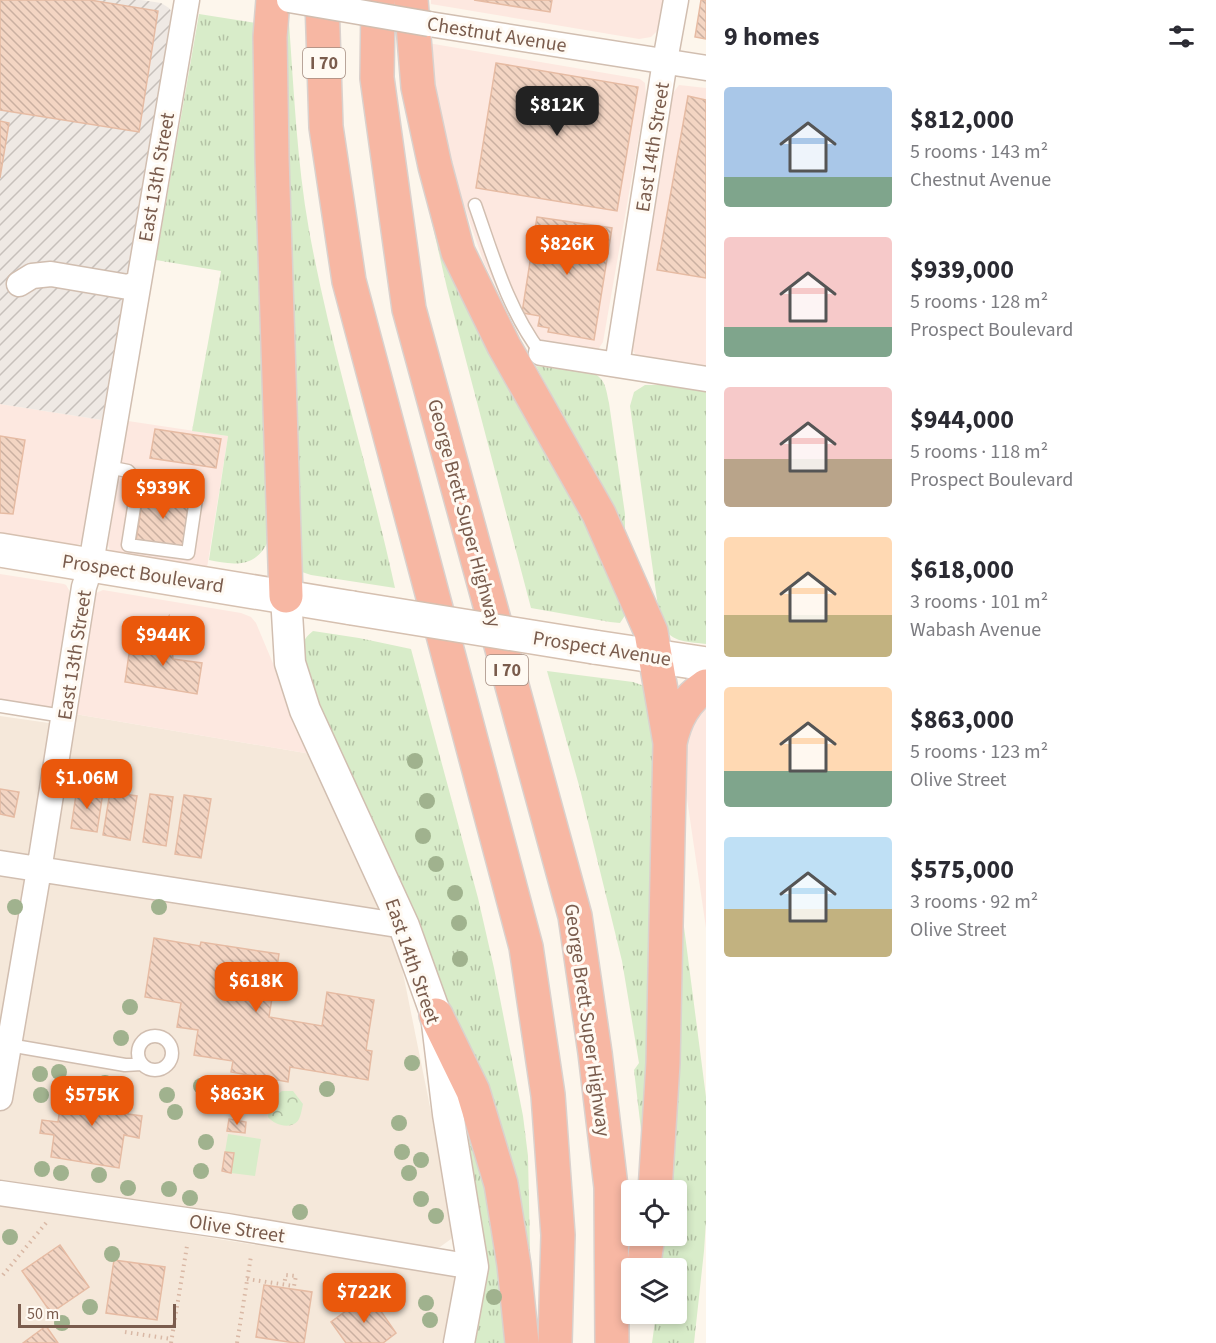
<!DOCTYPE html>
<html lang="en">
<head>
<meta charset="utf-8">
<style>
  :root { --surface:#fff; --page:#f7f7f7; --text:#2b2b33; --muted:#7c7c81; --accent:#ea580c }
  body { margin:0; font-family:"Source Sans 3",sans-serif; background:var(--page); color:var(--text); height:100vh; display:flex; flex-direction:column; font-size:22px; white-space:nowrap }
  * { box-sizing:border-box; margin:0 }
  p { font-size:20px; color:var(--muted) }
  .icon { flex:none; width:33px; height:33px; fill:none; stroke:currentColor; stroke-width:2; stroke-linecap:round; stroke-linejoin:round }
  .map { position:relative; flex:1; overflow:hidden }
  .drawer { display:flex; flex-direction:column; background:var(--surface); width:510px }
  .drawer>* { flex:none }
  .buttons { position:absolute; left:621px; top:1180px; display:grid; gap:12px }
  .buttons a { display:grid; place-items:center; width:66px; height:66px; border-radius:6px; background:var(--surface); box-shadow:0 3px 9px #0003; font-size:30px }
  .scale { position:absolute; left:18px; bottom:15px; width:158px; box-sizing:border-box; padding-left:6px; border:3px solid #7a5c4d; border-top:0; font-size:16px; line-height:21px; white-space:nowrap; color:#7a5c4d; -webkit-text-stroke:4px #fffaf3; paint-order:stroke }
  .price { position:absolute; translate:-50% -51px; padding:0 14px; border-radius:12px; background:var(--accent); color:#fff; font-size:20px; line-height:39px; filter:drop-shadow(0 2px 3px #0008) }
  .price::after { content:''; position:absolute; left:50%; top:36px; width:18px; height:14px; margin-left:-9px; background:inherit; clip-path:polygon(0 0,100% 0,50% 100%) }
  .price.active { background:#222; color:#fff }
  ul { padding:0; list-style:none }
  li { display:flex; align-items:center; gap:18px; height:150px; padding:0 18px }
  li span { display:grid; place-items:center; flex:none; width:168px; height:120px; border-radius:6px; color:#555 }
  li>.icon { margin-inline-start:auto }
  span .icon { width:72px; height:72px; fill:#fffc; stroke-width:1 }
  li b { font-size:26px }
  h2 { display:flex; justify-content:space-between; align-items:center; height:72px; padding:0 18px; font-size:26px }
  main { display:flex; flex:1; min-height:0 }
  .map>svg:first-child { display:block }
  .residential { fill:#f5e8da }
  .commercial { fill:#fde8e0 }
  .industrial { fill:url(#industrial-furrows) }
  .grass { fill:url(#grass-tufts) }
  .park { fill:url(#park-crowns) }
  .garden { fill:#d8ecc9 }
  .building { fill:url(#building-back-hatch); stroke:#e6bba3; stroke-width:1.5 }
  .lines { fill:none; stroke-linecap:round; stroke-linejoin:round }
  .service-casing { stroke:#d1beb0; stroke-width:15 }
  .minor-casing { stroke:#d1beb0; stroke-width:27 }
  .tertiary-casing { stroke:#d1beb0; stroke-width:33 }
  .secondary-casing { stroke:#d6c0b0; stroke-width:36 }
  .motorway-casing { stroke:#dad1cd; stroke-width:36 }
  .path { stroke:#d9b8a5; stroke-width:4; stroke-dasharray:1.5 4.5; stroke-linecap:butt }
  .service { stroke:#fff; stroke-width:12 }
  .minor { stroke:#fff; stroke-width:24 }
  .tertiary { stroke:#fff; stroke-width:30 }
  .secondary { stroke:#fff; stroke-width:33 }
  .motorway { stroke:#f7b7a3; stroke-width:33 }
  .minor-bridge-casing { stroke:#d1beb0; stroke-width:27; stroke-linecap:butt }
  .secondary-bridge-casing { stroke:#d6c0b0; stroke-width:36; stroke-linecap:butt }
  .minor-bridge { stroke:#fff; stroke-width:24 }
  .secondary-bridge { stroke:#fff; stroke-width:33 }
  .tree { fill:#a0b28e }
  .labels { text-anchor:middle; stroke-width:6; stroke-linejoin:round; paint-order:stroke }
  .shield { fill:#fffaf3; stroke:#a28b7f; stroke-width:1.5 }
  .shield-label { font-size:18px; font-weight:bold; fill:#7a5c4d }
  .street-label { font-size:20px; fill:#7a5c4d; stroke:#fffaf3 }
</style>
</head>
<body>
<main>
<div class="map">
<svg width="706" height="1343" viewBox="0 0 706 1343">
  <defs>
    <pattern id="industrial-furrows" width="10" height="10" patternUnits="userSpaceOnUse" patternTransform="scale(1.5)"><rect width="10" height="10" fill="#efe9e4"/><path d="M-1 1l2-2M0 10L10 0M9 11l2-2" fill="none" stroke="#c7c0bb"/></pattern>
    <pattern id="grass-tufts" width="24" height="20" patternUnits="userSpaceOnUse" patternTransform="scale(1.5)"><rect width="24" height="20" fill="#d8ecc9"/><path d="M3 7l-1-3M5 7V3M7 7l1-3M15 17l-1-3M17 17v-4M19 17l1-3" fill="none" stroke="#b4c2a5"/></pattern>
    <pattern id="park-crowns" width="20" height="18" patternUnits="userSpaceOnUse" patternTransform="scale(1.5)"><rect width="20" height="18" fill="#d8ecc9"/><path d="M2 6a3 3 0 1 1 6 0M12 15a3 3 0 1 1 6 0" fill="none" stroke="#b4c2a5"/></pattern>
    <pattern id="building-back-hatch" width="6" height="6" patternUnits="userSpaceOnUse" patternTransform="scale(1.5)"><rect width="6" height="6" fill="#f3d5c3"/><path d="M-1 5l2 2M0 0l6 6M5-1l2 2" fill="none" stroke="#cab0a1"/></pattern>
  </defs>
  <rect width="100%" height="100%" fill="#fdf6ec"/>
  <path class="residential" d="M75,714L311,754L393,940L401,963L453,1221L451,1239L440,1247L424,1249L0,1180V716L49,723Z
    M0,1204L457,1277L446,1343H0Z"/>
  <path class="commercial" d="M431,0H663L657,31L651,37L639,39L431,4Z
    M428,43L640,79L645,83L646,96L603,342L597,351H585L521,336L484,263L461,197L435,100Z
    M679,85L706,88V367L636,355L630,347L631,334L673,93Z
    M0,404L102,420L83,537L80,544L72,546L0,534Z
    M128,421L228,436L207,568L116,553L111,552L109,548L108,545Z
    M0,574L64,584L66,585L69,590L70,595L51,709L0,700Z
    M103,590L241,613L251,617L256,623L311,754L75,714L94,597L96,593Z
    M706,706V928L682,765V740L703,707Z"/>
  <path class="industrial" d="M0,0H141L161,3L169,8L171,11L172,16L102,420L0,404Z"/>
  <path class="grass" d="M199,14L256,23L270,536C268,541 266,546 263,550C250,568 228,564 209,560L228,436L192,431L221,271L156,260Z
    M277,22L289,23C294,92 297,162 309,230C331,351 369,468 395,588L311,575L293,569Z
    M419,167L628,601L624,617L620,623L610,622L531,608L447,288Z
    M536,366L593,373C606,379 606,390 609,403L625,514V533L550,401L551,394Z
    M645,385H664L706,391V644C684,641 670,643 660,621L630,406L634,392Z
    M313,631L359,638L411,649L478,898L494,968L523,1116L528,1156L531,1295L453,1016L303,672C302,655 297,643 313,631Z
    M547,671L633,682L647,687L654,741L650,1121L643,1147L634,1070L639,1063L622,961L580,789Z
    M677,838L684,927L706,1097V1221L704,1251L694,1343H652L656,1314H676V1269H661L663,1236H676V1191H666Z
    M452,1065L479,1140L512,1343H466Z"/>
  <path class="park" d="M282,1091H293L303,1104C302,1108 301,1115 299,1119C293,1130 275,1126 268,1117C270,1106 271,1098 282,1091Z"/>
  <path class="garden" d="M228,1134L261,1139L255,1176L231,1173L234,1153L225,1152Z"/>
  <path class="building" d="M0,0H90L158,11L139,132L0,110Z
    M474,0H552L550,12Z
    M701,0H706V39L695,37Z
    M496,63L638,87L617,211L476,188Z
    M688,96L706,100V278L657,270Z
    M0,121L9,123L0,178Z
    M537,217L612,228L594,340L548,332L549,328L538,326L540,316L522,313Z
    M155,429L221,439L216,468L150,458Z
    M0,436L25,440L13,514L0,513Z
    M144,491L190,498L183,549L136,541Z
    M169,616L173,659L202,663L197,694L125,682L129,654H146Z
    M77,788L103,792L97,832L71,828Z
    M0,789L19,792L14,817L0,814Z
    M110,792L137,796L130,840L103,835Z
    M150,794L173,797L166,846L143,842Z
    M184,795L211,799L201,858L175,854Z
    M154,938L200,946L201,942L279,954L269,1017L322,1026L327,992L374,1000L366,1050L372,1051L368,1080L290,1067L288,1082L231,1072L233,1061L194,1055L198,1030L177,1027L181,1003L145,997Z
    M63,1086L130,1097L128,1114L142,1116L139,1138L124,1135L119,1168L51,1157L54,1135L40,1133L42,1120L58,1122Z
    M229,1119L246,1122L245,1133L227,1131Z
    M225,1152L234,1153L231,1173L222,1171Z
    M60,1245L89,1287L51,1313L22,1271Z
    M114,1260L165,1267L157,1320L106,1313Z
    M264,1285L312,1292L304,1343H295L256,1337Z
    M369,1294L396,1333L383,1343H346L331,1322Z
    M46,1326L58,1343H23Z"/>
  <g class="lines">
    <g class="service-casing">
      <path id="service" d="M475,205C493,256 508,310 541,353
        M108,467L128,471L138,482L197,492L188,553L128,545L138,482
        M0,706L63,716
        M138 1053a17 17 0 1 1 34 0a17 17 0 1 1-34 0Z
        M9,1045L125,1065L141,1064"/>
    </g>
    <g class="minor-casing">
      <path id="minor" d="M429,24L706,68
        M19,284L32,276L51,274L128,287L138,283
        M541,353L706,379
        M617,365L665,61L676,0
        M0,863L404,926
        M0,1098L41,858L84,587L91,565L94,546L187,0
        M0,1193L227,1226L473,1267"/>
    </g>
    <g class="tertiary-casing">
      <path id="tertiary" d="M286,596L290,663L305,710L404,926L436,1015L448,1114L473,1267L459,1343"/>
    </g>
    <g class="secondary-casing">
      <path id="secondary" d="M0,550L352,608
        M594,647L706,664"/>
    </g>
    <g class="motorway-casing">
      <path id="motorway" d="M273,0L270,37L272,158L286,596
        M322,0L326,127L349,281L526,947L548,1095L558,1235L555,1343
        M378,0L377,78L409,309L575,916L595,1053L611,1187L612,1343
        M411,0L418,87L435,166L458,252L504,346L599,514L651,632L670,743L663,1063L655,1191
        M670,743C675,719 685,700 706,686
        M436,1015L473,1091L501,1184L514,1265L522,1343
        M643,1269L648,1236"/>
    </g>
    <path class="path" d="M3,1275L46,1223
      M247,1279L294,1286L296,1276L286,1275L284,1284
      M125,1332L171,1339
      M171,1343L187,1246
      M237,1343L251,1256"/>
    <use href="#service" class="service"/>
    <use href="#minor" class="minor"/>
    <use href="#tertiary" class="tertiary"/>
    <use href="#secondary" class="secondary"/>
    <use href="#motorway" class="motorway"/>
    <g class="minor-bridge-casing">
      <path id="minor-bridge" d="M289,0L429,24"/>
    </g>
    <g class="secondary-bridge-casing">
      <path id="secondary-bridge" d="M352,608L594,647"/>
    </g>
    <use href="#minor-bridge" class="minor-bridge"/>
    <use href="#secondary-bridge" class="secondary-bridge"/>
  </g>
  <g class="tree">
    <circle cx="415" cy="761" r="8"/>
    <circle cx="427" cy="801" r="8"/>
    <circle cx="423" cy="836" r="8"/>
    <circle cx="436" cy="864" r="8"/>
    <circle cx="455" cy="893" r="8"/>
    <circle cx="15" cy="907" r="8"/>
    <circle cx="159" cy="907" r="8"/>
    <circle cx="459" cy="923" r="8"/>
    <circle cx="460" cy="959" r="8"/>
    <circle cx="130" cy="1007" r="8"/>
    <circle cx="121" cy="1038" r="8"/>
    <circle cx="412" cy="1063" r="8"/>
    <circle cx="59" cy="1072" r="8"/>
    <circle cx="40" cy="1074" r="8"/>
    <circle cx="105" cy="1083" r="8"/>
    <circle cx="201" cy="1086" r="8"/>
    <circle cx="327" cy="1089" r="8"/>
    <circle cx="41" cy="1095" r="8"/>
    <circle cx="167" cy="1095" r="8"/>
    <circle cx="175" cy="1112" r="8"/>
    <circle cx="399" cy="1123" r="8"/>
    <circle cx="206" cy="1142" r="8"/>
    <circle cx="402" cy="1152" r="8"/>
    <circle cx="421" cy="1160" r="8"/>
    <circle cx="42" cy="1169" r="8"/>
    <circle cx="201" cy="1171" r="8"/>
    <circle cx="61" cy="1173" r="8"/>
    <circle cx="409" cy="1173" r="8"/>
    <circle cx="99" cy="1175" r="8"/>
    <circle cx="128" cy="1188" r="8"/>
    <circle cx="169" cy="1189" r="8"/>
    <circle cx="190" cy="1198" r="8"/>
    <circle cx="421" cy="1199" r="8"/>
    <circle cx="300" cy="1212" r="8"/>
    <circle cx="436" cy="1216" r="8"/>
    <circle cx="10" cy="1237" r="8"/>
    <circle cx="112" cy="1254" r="8"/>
    <circle cx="346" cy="1289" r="8"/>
    <circle cx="494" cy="1297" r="8"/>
    <circle cx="426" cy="1303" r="8"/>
    <circle cx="90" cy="1307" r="8"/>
    <circle cx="430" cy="1320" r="8"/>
    <circle cx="62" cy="1323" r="8"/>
  </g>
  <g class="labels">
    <g class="shield">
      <rect x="303" y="48" width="42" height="30" rx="4.5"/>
      <rect x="486" y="655" width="42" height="30" rx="4.5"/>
    </g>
    <g class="shield-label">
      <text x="324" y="69">I 70</text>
      <text x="507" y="676">I 70</text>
    </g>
    <g class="street-label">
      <text transform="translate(497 34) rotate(9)" y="7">Chestnut Avenue</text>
      <text transform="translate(652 147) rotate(-81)" y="7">East 14th Street</text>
      <text transform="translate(156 177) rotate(-80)" y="7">East 13th Street</text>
      <text transform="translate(465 513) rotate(75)" y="7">George Brett Super Highway</text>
      <text transform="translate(143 573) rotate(9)" y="7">Prospect Boulevard</text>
      <text transform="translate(602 648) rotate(9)" y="7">Prospect Avenue</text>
      <text transform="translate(74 655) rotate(-81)" y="7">East 13th Street</text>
      <text transform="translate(413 961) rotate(71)" y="7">East 14th Street</text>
      <text transform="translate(588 1020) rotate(82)" y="7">George Brett Super Highway</text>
      <text transform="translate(237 1228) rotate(9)" y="7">Olive Street</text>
    </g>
  </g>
</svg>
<div class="buttons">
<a><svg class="icon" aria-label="locate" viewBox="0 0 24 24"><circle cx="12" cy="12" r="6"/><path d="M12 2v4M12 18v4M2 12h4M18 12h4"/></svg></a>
<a><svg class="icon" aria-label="layers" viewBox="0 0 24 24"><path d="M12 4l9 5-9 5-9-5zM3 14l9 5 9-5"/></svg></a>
</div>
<div class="scale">50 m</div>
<b class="price active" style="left:557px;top:137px">$812K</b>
<b class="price" style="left:567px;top:276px">$826K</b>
<b class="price" style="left:163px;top:520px">$939K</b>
<b class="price" style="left:163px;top:667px">$944K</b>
<b class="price" style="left:87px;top:810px">$1.06M</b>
<b class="price" style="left:256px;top:1013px">$618K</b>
<b class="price" style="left:237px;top:1126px">$863K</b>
<b class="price" style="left:92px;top:1127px">$575K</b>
<b class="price" style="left:364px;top:1324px">$722K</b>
</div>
<section class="drawer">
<h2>9 homes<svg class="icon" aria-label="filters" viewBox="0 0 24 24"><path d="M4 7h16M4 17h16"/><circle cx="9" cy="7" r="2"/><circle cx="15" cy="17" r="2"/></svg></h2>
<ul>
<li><span style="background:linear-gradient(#a9c7e8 75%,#7fa58c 0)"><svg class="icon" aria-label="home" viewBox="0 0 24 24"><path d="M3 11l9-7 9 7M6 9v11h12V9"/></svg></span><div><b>$812,000</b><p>5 rooms · 143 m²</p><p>Chestnut Avenue</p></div></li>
<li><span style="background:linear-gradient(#f6c9c9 75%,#7fa58c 0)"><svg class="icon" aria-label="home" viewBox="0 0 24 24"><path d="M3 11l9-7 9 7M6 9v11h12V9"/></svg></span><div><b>$939,000</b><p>5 rooms · 128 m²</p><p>Prospect Boulevard</p></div></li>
<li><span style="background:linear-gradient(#f6c9c9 60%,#b9a48a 0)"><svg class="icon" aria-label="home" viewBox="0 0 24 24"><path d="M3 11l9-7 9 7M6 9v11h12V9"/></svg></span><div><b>$944,000</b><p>5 rooms · 118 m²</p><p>Prospect Boulevard</p></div></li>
<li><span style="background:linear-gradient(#ffd9b3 65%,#c2b280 0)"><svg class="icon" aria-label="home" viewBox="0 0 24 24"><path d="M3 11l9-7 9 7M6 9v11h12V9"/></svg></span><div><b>$618,000</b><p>3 rooms · 101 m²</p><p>Wabash Avenue</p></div></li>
<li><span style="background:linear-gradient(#ffd9b3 70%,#7fa58c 0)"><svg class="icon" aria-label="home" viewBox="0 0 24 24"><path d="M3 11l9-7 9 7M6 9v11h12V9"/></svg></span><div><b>$863,000</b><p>5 rooms · 123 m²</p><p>Olive Street</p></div></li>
<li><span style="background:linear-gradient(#bfe0f5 60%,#c2b280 0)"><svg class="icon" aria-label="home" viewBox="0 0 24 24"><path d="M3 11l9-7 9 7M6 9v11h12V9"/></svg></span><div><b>$575,000</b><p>3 rooms · 92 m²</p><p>Olive Street</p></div></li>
</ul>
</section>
</main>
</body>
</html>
